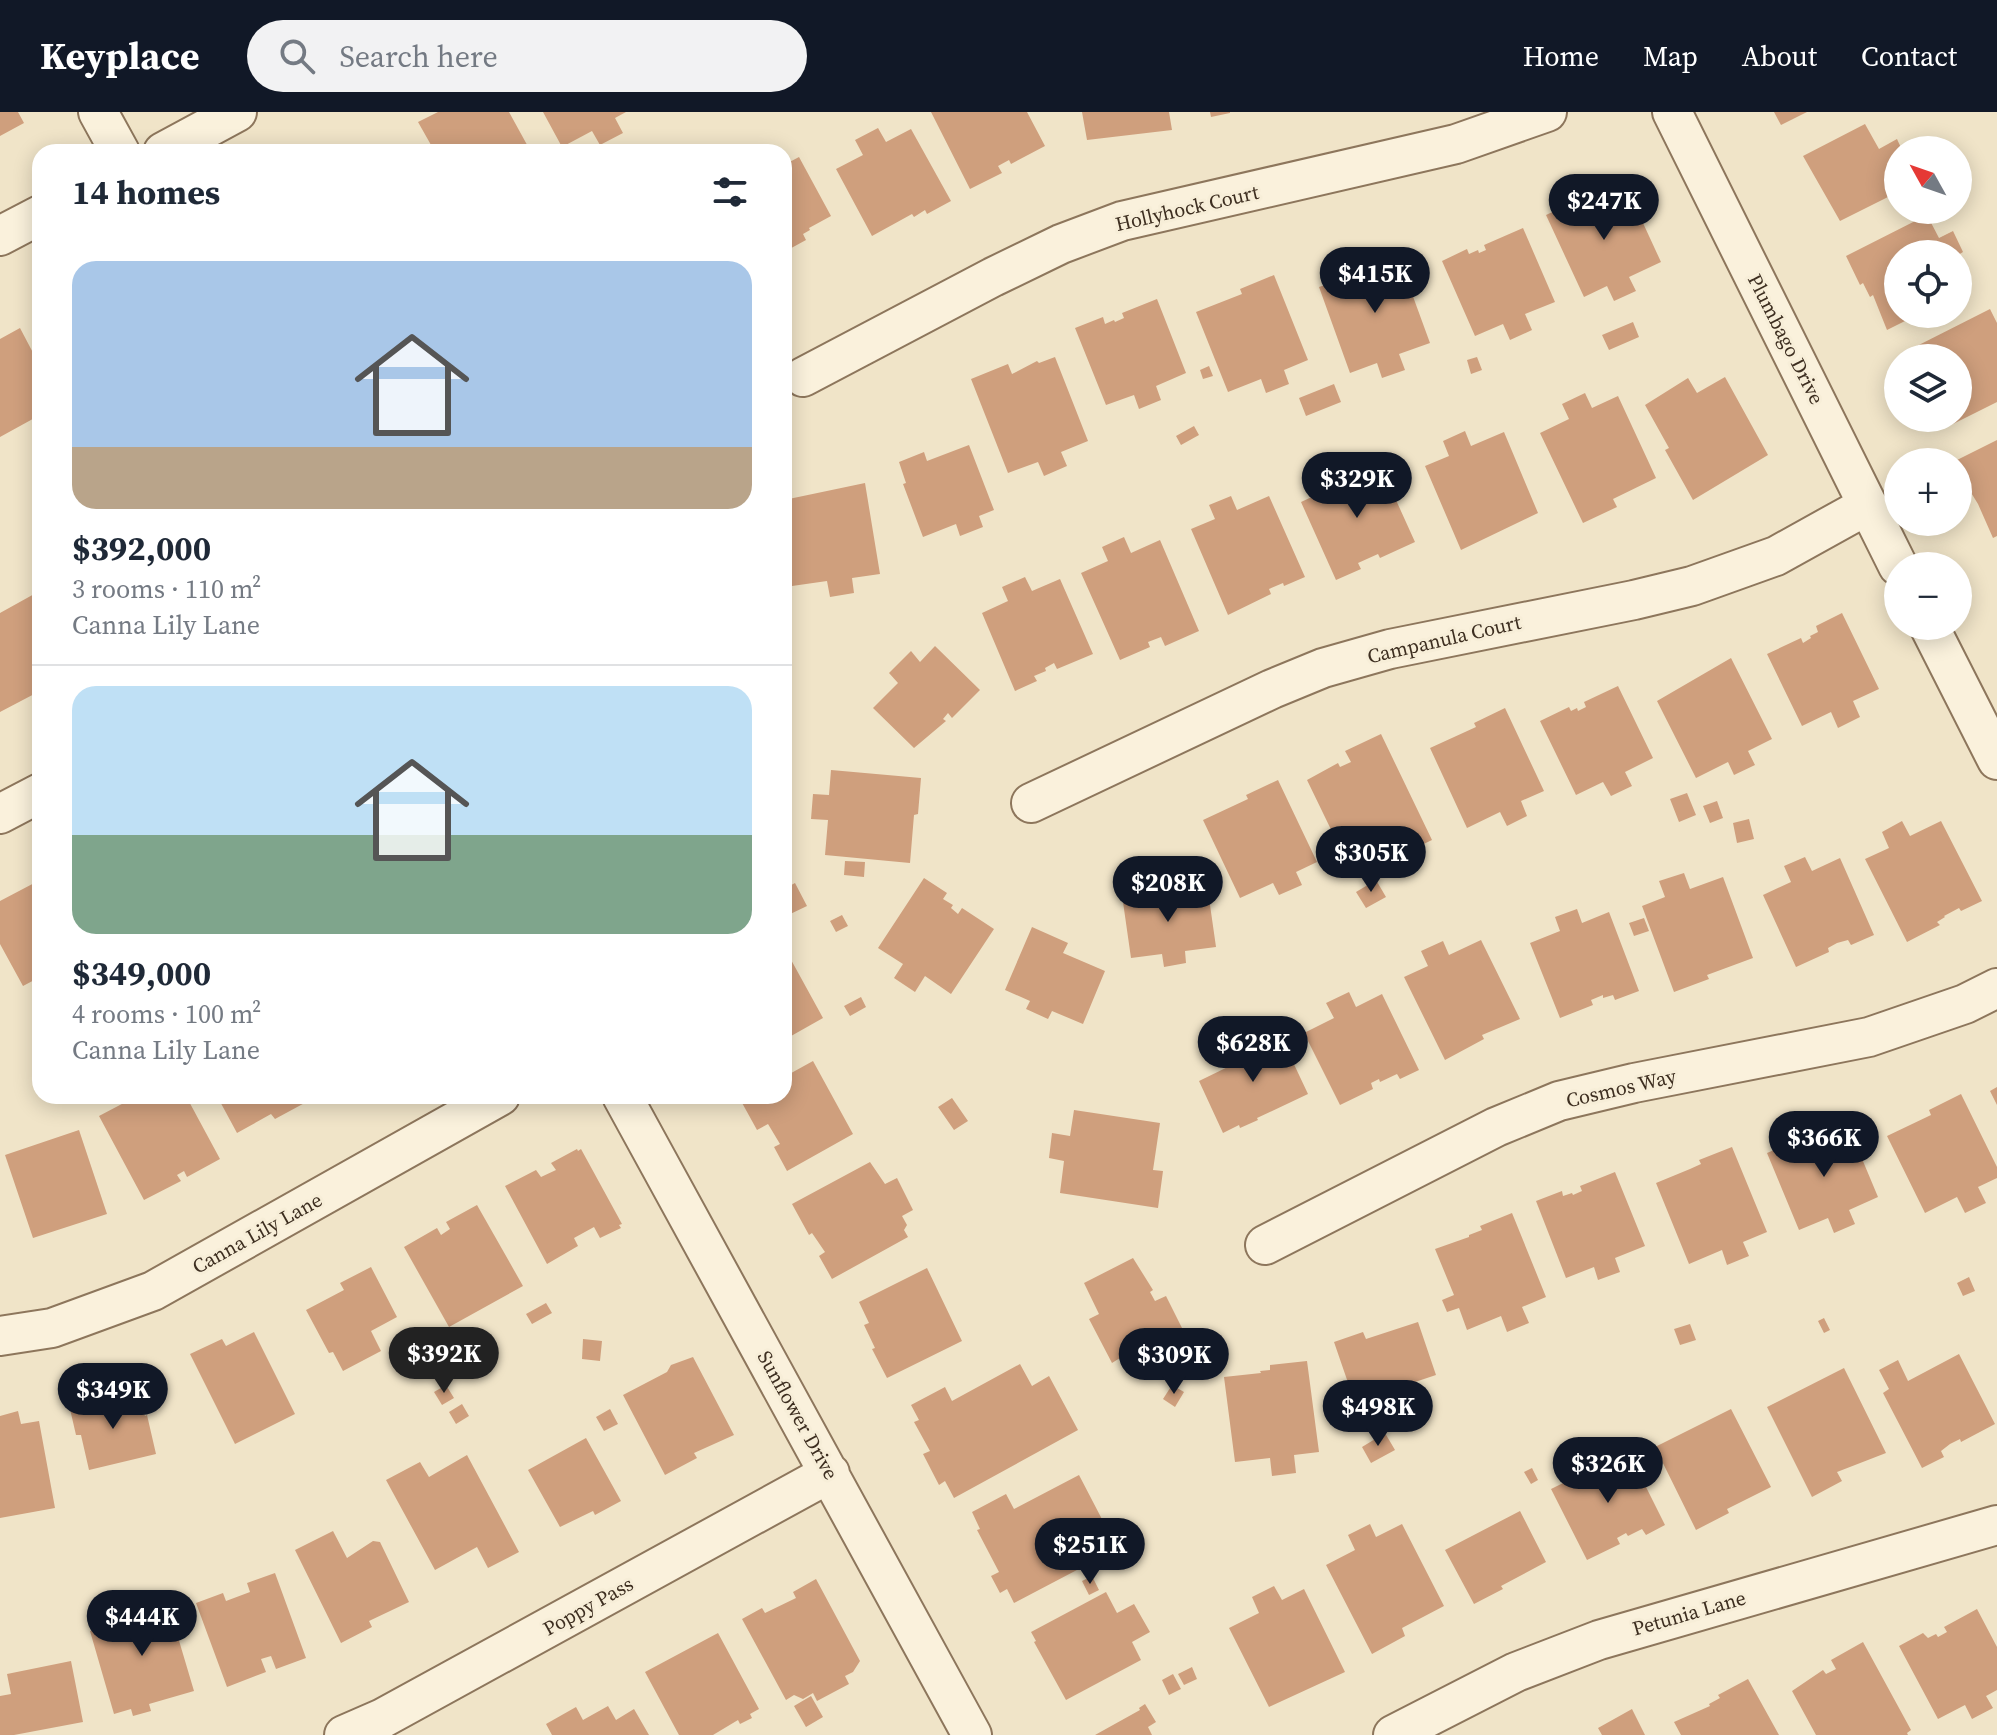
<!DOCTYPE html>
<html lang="en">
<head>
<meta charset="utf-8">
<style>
  :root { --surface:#fff; --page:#f2f2f3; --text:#1f2937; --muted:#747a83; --line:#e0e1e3; --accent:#111827 }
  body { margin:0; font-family:"Source Serif 4",serif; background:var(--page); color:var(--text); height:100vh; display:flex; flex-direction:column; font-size:30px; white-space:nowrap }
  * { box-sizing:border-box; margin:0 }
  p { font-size:26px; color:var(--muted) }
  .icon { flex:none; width:44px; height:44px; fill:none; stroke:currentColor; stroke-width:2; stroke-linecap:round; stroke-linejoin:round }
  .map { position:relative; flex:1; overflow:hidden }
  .drawer { position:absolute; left:32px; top:32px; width:760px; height:960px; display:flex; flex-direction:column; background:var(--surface); border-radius:24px; box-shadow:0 4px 20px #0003 }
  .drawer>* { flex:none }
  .needle { width:52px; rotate:310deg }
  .tools { position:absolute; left:1884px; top:24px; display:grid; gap:16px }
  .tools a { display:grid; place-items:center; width:88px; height:88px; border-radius:50%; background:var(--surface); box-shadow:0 4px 20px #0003; font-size:40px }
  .price { position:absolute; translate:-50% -68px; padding:0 18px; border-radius:28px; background:var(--accent); color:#fff; font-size:26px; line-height:52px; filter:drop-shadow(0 2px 4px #0008) }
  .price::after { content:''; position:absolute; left:50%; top:48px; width:24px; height:18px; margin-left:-12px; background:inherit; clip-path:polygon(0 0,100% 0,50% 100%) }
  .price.selected { background:#222; color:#fff }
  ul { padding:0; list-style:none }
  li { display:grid; align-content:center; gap:16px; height:424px; padding:0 40px }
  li+li { border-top:2px solid var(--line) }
  li span { display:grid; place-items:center; height:248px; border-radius:24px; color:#555 }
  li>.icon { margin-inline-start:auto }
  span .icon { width:144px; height:144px; fill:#fffc; stroke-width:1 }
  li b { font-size:34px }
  h2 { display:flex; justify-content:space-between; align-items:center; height:96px; padding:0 40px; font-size:34px }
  header { display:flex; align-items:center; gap:48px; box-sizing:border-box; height:112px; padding:0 40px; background:var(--accent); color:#fff }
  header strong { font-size:38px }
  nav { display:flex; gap:44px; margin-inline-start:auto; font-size:28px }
  .search { width:560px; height:72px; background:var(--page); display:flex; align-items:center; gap:20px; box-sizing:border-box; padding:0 28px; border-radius:44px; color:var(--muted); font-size:30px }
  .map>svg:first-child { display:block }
  .building { fill:#cf9f7d }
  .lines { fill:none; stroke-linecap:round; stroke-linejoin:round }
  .minor-casing { stroke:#8d765c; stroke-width:42 }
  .minor { stroke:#faf1dc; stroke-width:38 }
  .labels { text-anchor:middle; stroke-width:6; stroke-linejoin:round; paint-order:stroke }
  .street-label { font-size:20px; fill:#3d2e20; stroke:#f7eed8 }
</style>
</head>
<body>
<header>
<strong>Keyplace</strong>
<div class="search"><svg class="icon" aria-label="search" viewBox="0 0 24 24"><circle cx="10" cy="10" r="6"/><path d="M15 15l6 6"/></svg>Search here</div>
<nav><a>Home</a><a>Map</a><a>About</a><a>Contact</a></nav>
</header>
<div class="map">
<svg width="1997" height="1623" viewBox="0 0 1997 1623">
  <rect width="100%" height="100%" fill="#f0e4c8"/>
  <path class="building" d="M0,0H18L24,11L0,24Z
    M438,0H509L531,40H435L418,10Z
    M543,0H626L615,6L623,21L600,33L592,19L562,35Z
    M931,0H1027L1045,34L1011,52L1009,48L998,54L1002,61L970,77Z
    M1082,0H1169L1172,18L1087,28Z
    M1210,0H1230V1L1211,5Z
    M1774,0H1807L1781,13Z
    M1865,12L1879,37L1897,27L1902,38H1898V54L1889,58L1898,80L1840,109L1803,44Z
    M878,16L886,30L911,17L951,89L927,102L925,98L914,105L912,102L872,124L836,57L863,43L855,28Z
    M335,32L339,40H320Z
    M799,45L831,104L809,116L810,118L803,122L806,128L784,140V53Z
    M1625,72L1661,150L1629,165L1636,179L1614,189L1607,174L1584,185L1546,103L1578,88L1579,90L1591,85V87Z
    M1927,103L1939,126L1953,119L1963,140L1958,143L1898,142V202H1919L1887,218L1873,183L1870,185L1863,171L1860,173L1846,144Z
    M1523,116L1555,190L1525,202L1532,218L1510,228L1503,212L1475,224L1442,149L1467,137L1469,142L1478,138L1479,141L1486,138L1484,133Z
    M1396,138L1430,231L1399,242L1405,258L1382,266L1377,251L1350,261L1319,175L1337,169L1336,166L1342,164L1363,160L1360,151Z
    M1274,163L1308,248L1284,258L1289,272L1266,281L1261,267L1228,280L1196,200L1242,182L1240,177Z
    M1157,187L1186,261L1156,274L1161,288L1139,297L1134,283L1106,293L1075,216L1103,205L1105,212L1114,208L1115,210L1124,206L1122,201Z
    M1990,197L1997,211V290L1949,314L1944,306H1958V246H1905L1903,241Z
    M1633,210L1639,225L1609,238L1602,223Z
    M20,216L40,254V303L0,325V227Z
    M1055,245L1088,329L1061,340L1067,354L1044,364L1038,350L1008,361L971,267L1008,252L1012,262L1037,249L1039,251Z
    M1477,245L1482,258L1471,262L1467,248Z
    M1209,254L1213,264L1203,267L1200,258Z
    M1725,265L1768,343L1693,388L1665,338L1669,336L1645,293L1688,266L1697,281Z
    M1334,272L1341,290L1306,304L1299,286Z
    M1585,281L1592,296L1618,284L1656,366L1613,387L1617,395L1583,411L1540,321L1569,307L1562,292Z
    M1194,314L1199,323L1181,333L1176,324Z
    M1465,319L1471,334L1504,320L1538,401L1461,438L1425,354L1449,344L1443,329Z
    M1997,328V424L1993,426L1978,392L1970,379L1967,380L1958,363V350H1953Z
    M969,333L994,398L979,404L983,415L960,424L956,412L923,425L903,372L906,371L899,350L924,340L927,349Z
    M1346,354L1353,368L1381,355L1415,430L1380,446L1378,442L1358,451L1361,457L1336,468L1301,390L1329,377L1324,364Z
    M865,371L880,462L852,466L854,481L830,485L827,469L792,474L784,417V388Z
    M1231,384L1237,398L1269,384L1305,465L1284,474L1283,471L1269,477L1271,482L1228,503L1191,417L1215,407L1209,393Z
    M1124,425L1131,441L1160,428L1199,519L1165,534L1161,525L1148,530L1150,535L1120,548L1081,461L1108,449L1102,435Z
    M1025,465L1032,479L1060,467L1093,542L1057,557L1054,551L1045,556L1046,559L1034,564L1037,569L1015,579L982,501L1008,489L1002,475Z
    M36,481L40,490V579L0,600V501Z
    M1842,501L1879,577L1853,589L1860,605L1838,616L1831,600L1802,614L1767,542L1801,526L1803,531L1811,526L1810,524L1818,520L1816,514Z
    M935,534L980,578L952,606L948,601L943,607L946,609L914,636L873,596L898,571L889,561L911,539L920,550Z
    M1731,546L1772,627L1748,639L1755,653L1734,663L1728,650L1696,666L1657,589Z
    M1618,574L1653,646L1625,660L1632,674L1611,684L1603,670L1576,683L1540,609L1569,595L1571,599L1577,596L1578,599L1586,595L1584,590Z
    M1505,596L1544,679L1521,689L1527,704L1507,714L1500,700L1467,716L1430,636L1476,615L1474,611Z
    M1381,622L1432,728L1354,765L1307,668L1338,651L1340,655L1351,650L1345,639Z
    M831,658L921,666L918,702L914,703L910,751L825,743L828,708L811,707L813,682L829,683Z
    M1278,668L1317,750L1296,760L1302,773L1279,783L1273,771L1240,786L1203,708L1248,687L1246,683Z
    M1687,681L1696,703L1679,710L1670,687Z
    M1717,689L1723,706L1710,711L1703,694Z
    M1749,707L1754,727L1737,731L1733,711Z
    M1902,709L1910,724L1941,709L1982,789L1961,799L1959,796L1944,804L1945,805L1937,810L1940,813L1907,830L1865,747L1889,736L1882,720Z
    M1805,745L1812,759L1840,746L1874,823L1851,833L1848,828L1837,831L1828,836L1829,840L1796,855L1763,783L1791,770L1784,754Z
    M845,749L865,750L864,765L844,763Z
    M1684,761L1690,777L1723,765L1753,846L1707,863L1709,867L1674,880L1642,794L1665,785L1659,769Z
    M924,766L947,781L943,787L953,793L951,796L958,802L962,796L994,817L951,882L925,864L915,880L894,866L903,852L878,836Z
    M40,768V865L23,874L0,832V789Z
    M1376,768L1386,785L1366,796L1356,780Z
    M795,771L807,794L784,805V777Z
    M1164,776L1165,785L1172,784V781L1191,778V782L1208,779L1216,835L1185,839L1186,851L1164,855L1162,842L1131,846L1122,783Z
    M1577,797L1582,811L1609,800L1639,879L1615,888L1613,883L1603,886V883L1591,888L1593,893L1560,906L1530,831L1560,819L1555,805Z
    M842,803L848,814L836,820L830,809Z
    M1644,806L1649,819L1634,824L1629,811Z
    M1032,815L1068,831L1063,841L1105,859L1083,912L1052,899L1048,907L1026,897L1030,889L1005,878Z
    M1481,828L1520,907L1482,923L1484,927L1445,948L1404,865L1428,854L1421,839L1443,829L1449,843Z
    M784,835L823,906L784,928Z
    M1349,880L1356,895L1382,882L1419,958L1400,967L1397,962L1380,970L1379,967L1371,971L1373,977L1340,993L1304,921L1334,906L1326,891Z
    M861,885L866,895L850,904L844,894Z
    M1251,923L1259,940L1283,929L1308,982L1257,1006L1258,1008L1240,1016L1239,1013L1223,1021L1199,969L1236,951L1228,934Z
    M813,949L853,1022L787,1059L774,1035L780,1032L768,1012L757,1018L741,989L750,984H784V965Z
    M1997,975V993L1990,979Z
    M1961,982L1997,1055V1066L1978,1075L1986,1091L1965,1101L1957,1085L1925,1101L1887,1024L1931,1003L1929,998Z
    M137,984H186L220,1047L187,1065L184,1059L177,1063L181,1069L144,1088L99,1004Z
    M217,984H311L312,987L275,1007L271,1002L237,1021Z
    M952,986L968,1009L954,1018L938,995Z
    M1074,998L1160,1011L1153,1058L1163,1059L1158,1096L1060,1081L1064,1049L1049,1046L1052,1021L1070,1024Z
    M1847,1011L1878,1085L1849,1098L1855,1112L1834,1121L1828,1106L1799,1118L1767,1041L1793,1030L1795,1036L1804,1032L1805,1034L1814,1030L1812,1025Z
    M79,1018L107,1102L33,1126L5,1043Z
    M1732,1035L1767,1120L1743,1130L1749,1144L1727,1153L1722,1138L1689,1152L1656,1071L1690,1057L1701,1052L1699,1048Z
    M577,1037L578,1039L581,1037L622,1112L619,1113L621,1116L600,1126L594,1115L574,1126L578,1134L547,1152L505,1074L536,1058L541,1065L556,1058L551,1051Z
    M870,1050L885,1072L897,1066L913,1098L902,1104L907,1113L904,1118L908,1125L832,1167L819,1144L825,1140L812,1121L809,1123L792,1092Z
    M1615,1060L1645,1134L1615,1146L1620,1160L1598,1168L1594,1155L1566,1166L1536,1089L1562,1079L1563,1084L1572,1081L1573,1083L1582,1079L1580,1074Z
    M477,1093L523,1174L449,1215L404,1135L437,1116L441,1123L450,1117L446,1110Z
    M1512,1101L1546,1185L1522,1195L1529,1211L1507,1220L1501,1204L1467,1218L1459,1196L1447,1200L1442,1188L1454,1183L1435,1137L1469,1125V1123L1482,1118L1480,1114Z
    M1133,1146L1153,1178L1150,1180L1155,1189L1166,1184L1183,1218L1122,1249L1120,1246L1112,1251L1089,1207L1099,1202L1084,1171Z
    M371,1155L397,1205L371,1219L381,1239L343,1259L333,1240L329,1241L306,1198L344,1178L340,1171Z
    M927,1156L962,1229L887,1266L872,1237L875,1236L864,1213L869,1211L859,1190Z
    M1969,1165L1975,1179L1963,1184L1957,1171Z
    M546,1191L552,1201L532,1212L526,1202Z
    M1824,1206L1830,1218L1824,1221L1818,1209Z
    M1418,1210L1436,1263L1406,1273L1410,1287L1389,1294L1384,1281L1355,1291L1334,1230L1363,1220L1366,1227Z
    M1690,1212L1696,1228L1680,1233L1674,1217Z
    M254,1220L295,1302L235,1332L190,1242L222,1227L226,1234Z
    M583,1227L602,1229L600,1249L582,1247Z
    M1959,1242L1995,1312L1961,1330L1960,1327L1950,1332L1941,1339L1944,1345L1922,1356L1883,1281L1889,1277L1879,1258L1898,1248L1908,1269Z
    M693,1245L734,1323L694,1341L697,1346L665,1363L623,1283L667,1260L671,1253Z
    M1307,1249L1319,1340L1294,1343L1296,1361L1272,1364L1270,1346L1235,1350L1224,1265L1261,1261L1260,1259L1270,1258V1253Z
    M1020,1252L1032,1274L1049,1264L1078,1318L954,1386L945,1369L939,1373L923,1342L930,1339L914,1310L919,1308L911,1293L945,1275L952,1289Z
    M1844,1256L1886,1341L1837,1360L1842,1369L1812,1385L1767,1295Z
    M446,1273L454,1286L442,1293L434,1280Z
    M1172,1273L1184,1280L1175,1295L1163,1287Z
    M123,1280L124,1288L137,1285L140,1299L143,1298L145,1304L147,1303L156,1342L89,1358L81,1323H76L70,1297L105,1288L104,1284Z
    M462,1292L469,1304L456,1312L449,1300Z
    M610,1297L618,1312L604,1319L596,1305Z
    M1731,1297L1771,1375L1727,1397L1729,1401L1696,1418L1655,1335Z
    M18,1299L21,1312L39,1309L55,1396L0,1406V1304Z
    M1385,1321L1395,1338L1371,1351L1362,1335Z
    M586,1326L621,1389L595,1403L593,1399L560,1415L528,1358Z
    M1628,1339L1665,1413L1646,1423L1642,1417L1628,1424L1626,1421L1617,1426L1620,1432L1587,1448L1551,1377Z
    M467,1343L519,1440L488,1456L477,1435L435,1458L386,1368L420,1350L429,1365Z
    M1532,1356L1538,1368L1531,1372L1524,1360Z
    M1079,1363L1105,1413L1087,1422L1094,1439V1449L1014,1491L1007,1477L1000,1481L991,1464L999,1460L977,1418L980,1417L972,1400L1006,1382L1014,1397Z
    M1520,1399L1546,1450L1501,1474L1503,1477L1474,1492L1445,1438Z
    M1370,1412L1376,1425L1402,1412L1444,1494L1402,1516L1405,1524L1372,1542L1326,1453L1355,1438L1348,1423Z
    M333,1419L347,1446L373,1429L380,1430L409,1490L369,1509L372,1515L341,1531L295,1438Z
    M275,1461L306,1546L276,1557L271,1544L261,1547L266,1560L227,1575L196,1491L223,1481L226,1489L250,1480L247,1471Z
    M1092,1464L1099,1478L1089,1483L1082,1469Z
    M816,1467L860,1549L853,1560L845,1564L849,1572L817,1589L813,1581L803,1587L794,1583L786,1588L742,1507L762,1496L765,1501L796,1486L793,1480Z
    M1274,1474L1282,1488L1304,1477L1345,1560L1269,1595L1229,1516L1259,1501L1252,1485Z
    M1106,1480L1117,1501L1134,1492L1150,1520L1132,1530L1141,1548L1066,1588L1034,1530L1036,1529L1031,1520Z
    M148,1482L153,1500L169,1495L194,1579L149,1592L151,1599L133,1604L131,1597L114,1602L90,1519L129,1507L124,1490Z
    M1977,1497L1997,1535V1578L1986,1584L1993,1596L1972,1607L1965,1593L1938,1607L1899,1534L1923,1521L1928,1526L1936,1522L1938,1525L1947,1520L1944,1515Z
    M718,1521L759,1597L750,1602L752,1606L740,1612L738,1608L713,1623H679L645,1560Z
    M1863,1530L1911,1618L1907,1621L1908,1623H1816L1792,1579L1823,1558L1826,1562L1836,1557L1831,1548Z
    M71,1549L83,1610L14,1623H0V1584L11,1582L7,1562Z
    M1192,1555L1197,1567L1184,1573L1178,1562Z
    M1173,1562L1181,1577L1169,1583L1162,1568Z
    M1748,1567L1779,1623H1681L1674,1610L1710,1594L1709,1592L1720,1586L1718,1583Z
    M811,1584L823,1605L806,1615L794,1594Z
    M1145,1592L1156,1610L1148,1615L1152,1623H1095L1140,1598L1139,1596Z
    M608,1594L616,1608L634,1597L649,1623H552L546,1612L576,1595L583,1608Z
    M1632,1597L1645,1623H1602L1598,1616Z"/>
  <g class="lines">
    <g class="minor-casing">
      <path id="minor" d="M98,0L120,40
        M1672,0L1898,454
        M163,40L237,0
        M0,124L40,103
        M803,265L993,165L1061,132L1122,109L1456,32L1547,0
        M1929,514L1997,648
        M1031,691L1272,577L1323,556L1390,537L1634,488L1692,474L1776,444L1868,393
        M0,702L40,681
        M622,984L972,1623
        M1265,1133L1496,1015L1559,989L1634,971L1869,925L1965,892L1997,876
        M0,1224L52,1216L153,1179L500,984
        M344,1623L383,1606L830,1361
        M1393,1623L1516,1560L1599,1528L1997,1413"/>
    </g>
    <use href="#minor" class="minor"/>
  </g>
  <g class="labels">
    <g class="street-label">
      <text transform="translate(1187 96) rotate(-13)" y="7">Hollyhock Court</text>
      <text transform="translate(1786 227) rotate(63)" y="7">Plumbago Drive</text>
      <text transform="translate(1444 527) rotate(-13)" y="7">Campanula Court</text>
      <text transform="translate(1621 976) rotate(-13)" y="7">Cosmos Way</text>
      <text transform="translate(257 1121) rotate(-29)" y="7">Canna Lily Lane</text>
      <text transform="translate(798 1303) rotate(61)" y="7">Sunflower Drive</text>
      <text transform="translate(588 1494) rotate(-29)" y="7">Poppy Pass</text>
      <text transform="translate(1689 1501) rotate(-16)" y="7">Petunia Lane</text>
    </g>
  </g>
</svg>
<div class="tools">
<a><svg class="needle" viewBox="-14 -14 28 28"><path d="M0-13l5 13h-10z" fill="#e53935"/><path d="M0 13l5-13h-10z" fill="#747a83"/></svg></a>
<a><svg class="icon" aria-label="locate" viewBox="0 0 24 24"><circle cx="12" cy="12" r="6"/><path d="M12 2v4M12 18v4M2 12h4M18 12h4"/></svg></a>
<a><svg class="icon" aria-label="layers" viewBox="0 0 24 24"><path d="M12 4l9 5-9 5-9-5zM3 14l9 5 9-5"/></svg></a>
<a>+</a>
<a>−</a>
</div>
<b class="price" style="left:1604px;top:130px">$247K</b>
<b class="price" style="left:1375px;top:203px">$415K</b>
<b class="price" style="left:1357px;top:408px">$329K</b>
<b class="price" style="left:1371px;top:782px">$305K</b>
<b class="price" style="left:1168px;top:812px">$208K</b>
<b class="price" style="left:1253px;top:972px">$628K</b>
<b class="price" style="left:1824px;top:1067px">$366K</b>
<b class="price selected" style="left:444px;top:1283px">$392K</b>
<b class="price" style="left:1174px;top:1284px">$309K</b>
<b class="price" style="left:113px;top:1319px">$349K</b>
<b class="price" style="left:1378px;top:1336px">$498K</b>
<b class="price" style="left:1608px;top:1393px">$326K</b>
<b class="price" style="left:1090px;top:1474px">$251K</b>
<b class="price" style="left:142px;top:1546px">$444K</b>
<section class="drawer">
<h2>14 homes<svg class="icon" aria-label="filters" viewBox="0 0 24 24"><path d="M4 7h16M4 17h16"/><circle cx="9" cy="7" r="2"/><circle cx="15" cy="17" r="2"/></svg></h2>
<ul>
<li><span style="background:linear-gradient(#a9c7e8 75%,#b9a48a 0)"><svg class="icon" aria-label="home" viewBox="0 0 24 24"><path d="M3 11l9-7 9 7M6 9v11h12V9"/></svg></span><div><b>$392,000</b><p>3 rooms · 110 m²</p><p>Canna Lily Lane</p></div></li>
<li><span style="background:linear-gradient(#bfe0f5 60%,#7fa58c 0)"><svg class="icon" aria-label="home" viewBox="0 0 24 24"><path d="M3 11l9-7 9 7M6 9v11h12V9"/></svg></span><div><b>$349,000</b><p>4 rooms · 100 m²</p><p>Canna Lily Lane</p></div></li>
</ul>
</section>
</div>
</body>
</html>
